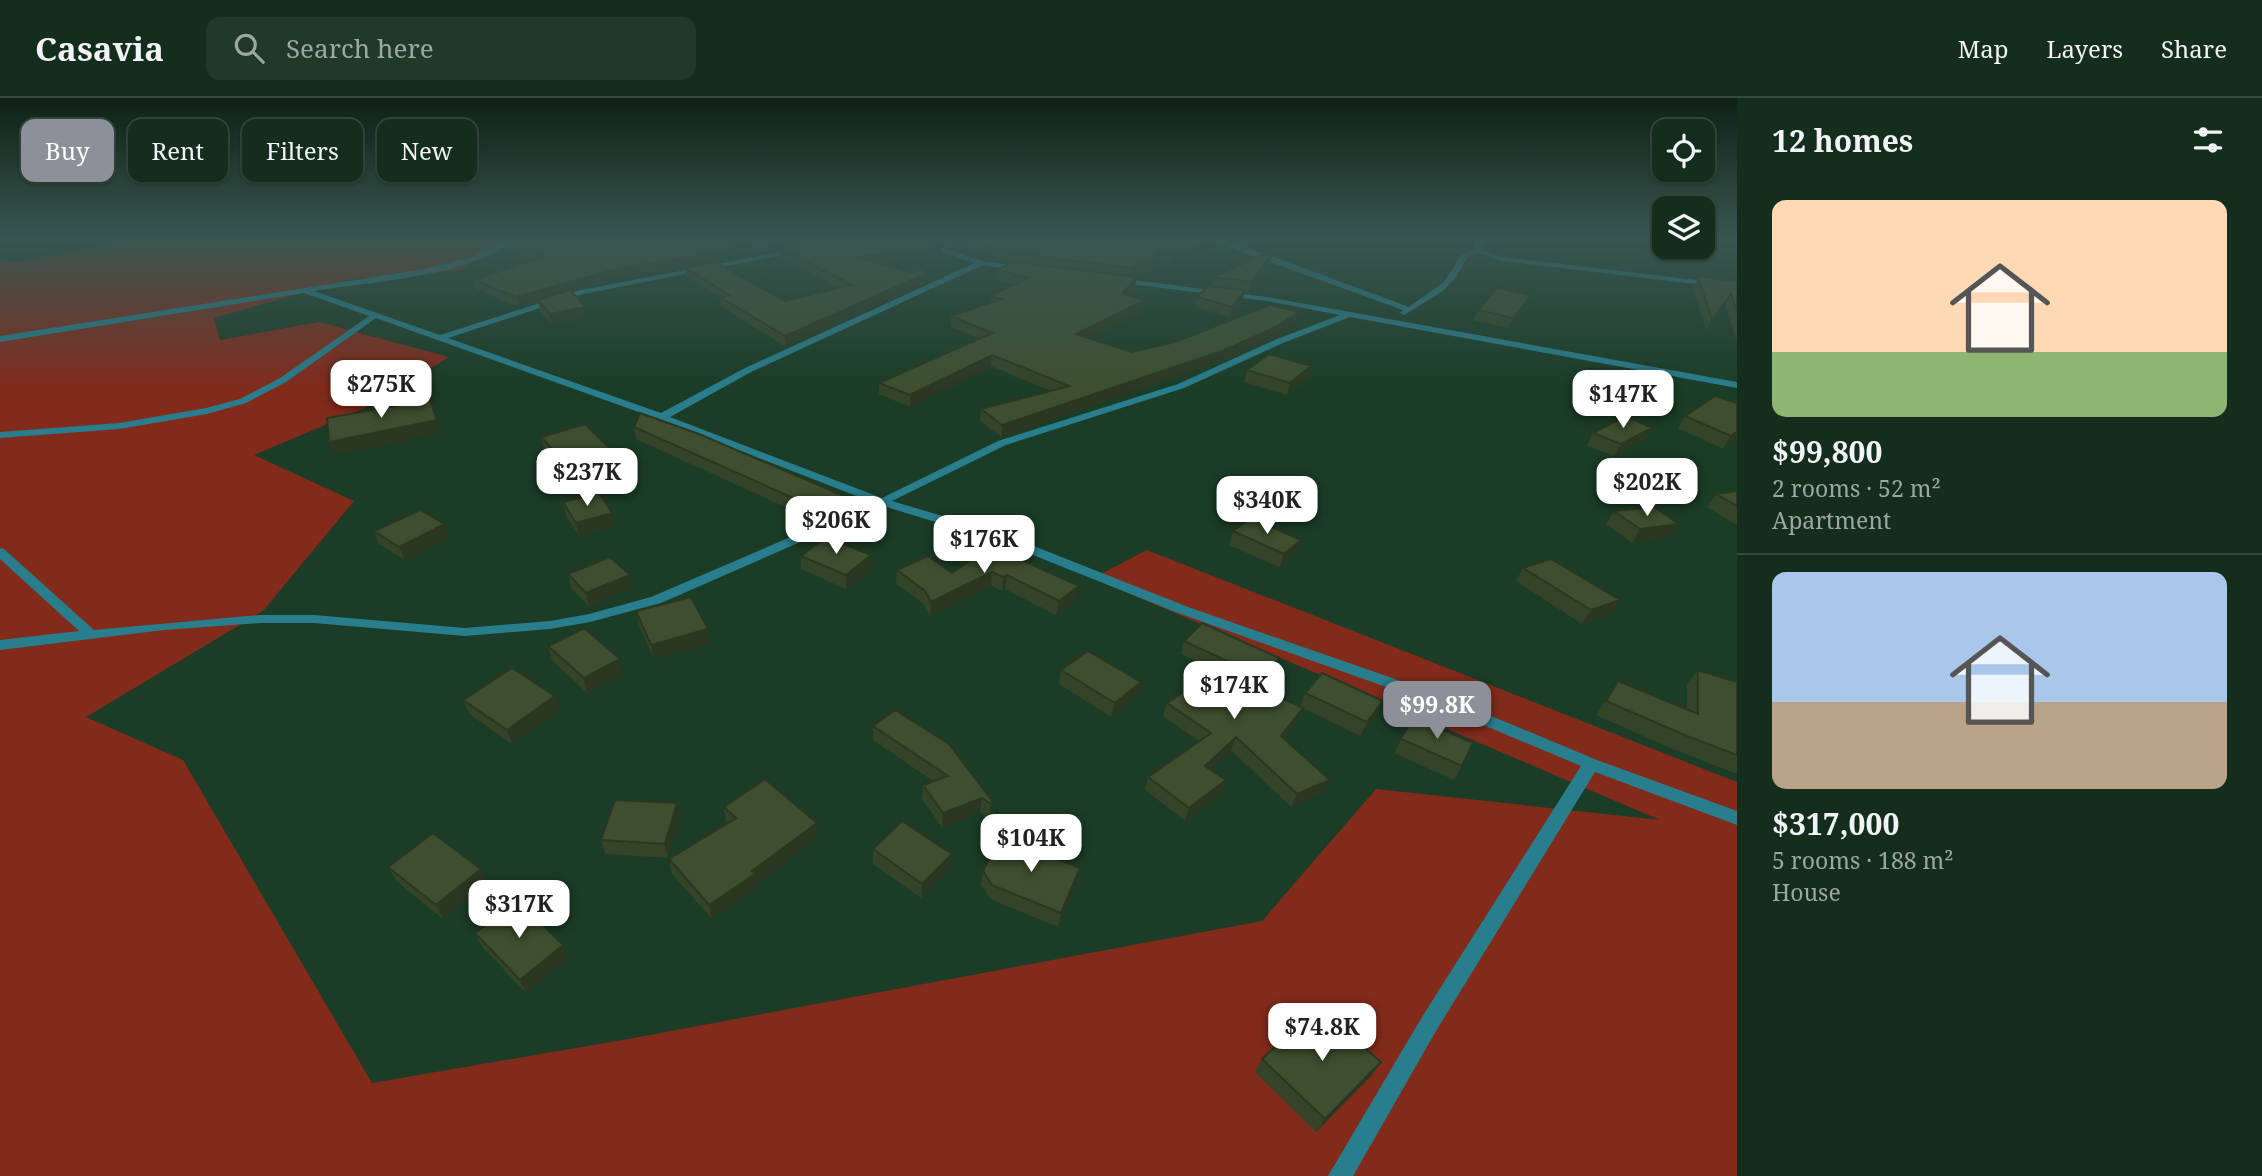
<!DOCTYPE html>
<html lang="en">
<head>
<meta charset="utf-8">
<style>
  :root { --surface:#142d1c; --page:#213929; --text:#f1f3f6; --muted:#9da8a3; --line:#33493b; --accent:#8c9099 }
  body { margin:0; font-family:"Noto Serif",serif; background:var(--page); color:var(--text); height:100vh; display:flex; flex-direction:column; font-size:26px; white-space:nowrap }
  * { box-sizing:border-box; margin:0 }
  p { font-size:23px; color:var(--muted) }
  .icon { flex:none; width:38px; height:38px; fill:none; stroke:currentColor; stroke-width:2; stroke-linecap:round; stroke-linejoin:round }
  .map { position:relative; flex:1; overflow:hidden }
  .details { display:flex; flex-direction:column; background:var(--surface); width:525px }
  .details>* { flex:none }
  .top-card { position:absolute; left:21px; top:21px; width:665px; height:63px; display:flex; gap:14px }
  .controls { position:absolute; left:1652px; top:21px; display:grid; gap:14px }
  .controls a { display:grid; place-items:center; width:63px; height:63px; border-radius:14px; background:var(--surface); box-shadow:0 2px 5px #0004,0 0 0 2px var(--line); font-size:35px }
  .price { position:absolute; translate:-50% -60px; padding:0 16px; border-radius:14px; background:#fff; color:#222; font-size:23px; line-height:46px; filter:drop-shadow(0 2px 4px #0008) }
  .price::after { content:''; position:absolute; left:50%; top:42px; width:21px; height:16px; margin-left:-10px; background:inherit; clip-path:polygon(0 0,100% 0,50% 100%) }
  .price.selected { background:var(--accent); color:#fff }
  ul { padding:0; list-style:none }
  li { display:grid; align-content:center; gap:14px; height:371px; padding:0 35px }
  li+li { border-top:2px solid var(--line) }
  li span { display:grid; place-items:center; height:217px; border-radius:14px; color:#555 }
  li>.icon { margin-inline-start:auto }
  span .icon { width:126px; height:126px; fill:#fffc; stroke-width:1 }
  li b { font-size:30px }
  h2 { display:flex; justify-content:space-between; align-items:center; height:84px; padding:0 35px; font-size:30px }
  .tag { padding:0 24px; border-radius:14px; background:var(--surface); box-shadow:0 2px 5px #0004,0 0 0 2px var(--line); font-size:24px; line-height:63px }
  .tag.selected { background:var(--accent); color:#fff }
  header { display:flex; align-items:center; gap:42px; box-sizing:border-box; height:98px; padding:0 35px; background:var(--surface); border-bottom:2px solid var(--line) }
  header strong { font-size:33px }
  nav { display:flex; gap:38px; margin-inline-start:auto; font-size:24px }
  .search { width:490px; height:63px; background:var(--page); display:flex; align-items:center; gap:18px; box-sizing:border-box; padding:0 24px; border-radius:14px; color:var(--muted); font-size:26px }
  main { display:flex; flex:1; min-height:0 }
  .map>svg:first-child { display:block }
  .green { fill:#822b1b }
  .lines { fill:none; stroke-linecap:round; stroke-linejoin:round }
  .minor { fill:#287e8d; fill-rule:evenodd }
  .wall { fill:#344428 }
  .shaded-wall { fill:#2b3721 }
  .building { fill:#3d4f2f; stroke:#2b3721; stroke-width:2 }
</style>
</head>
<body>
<header>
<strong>Casavia</strong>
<div class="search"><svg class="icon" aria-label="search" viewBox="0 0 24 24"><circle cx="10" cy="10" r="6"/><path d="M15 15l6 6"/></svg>Search here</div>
<nav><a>Map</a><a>Layers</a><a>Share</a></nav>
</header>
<main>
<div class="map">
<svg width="1737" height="1078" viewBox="0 0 1737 1078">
  <rect width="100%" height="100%" fill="#1b3c26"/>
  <path class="green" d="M144,141H514L460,172L351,181L214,220L220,242L319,224L449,259L365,310L254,357L354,403L263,513L86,619L183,662L372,985L628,941L1262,823L1376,691L1660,722L1093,480L1147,452L1737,684V1078H0V163L18,164Z"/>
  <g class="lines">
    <path class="minor" d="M509,141H518C461,180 381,182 314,193L440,237L581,192L801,150L798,154L583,196L448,240L661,315L745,270L975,165L903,141H914L983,163L1024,169L1025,171L1021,173L983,167L751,274L670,319L882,400L998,343L1178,286L1277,241L1340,217L1267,203L1114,184V180H1117L1267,199L1737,284V290L1350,219L1283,245L1184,290L1006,347L892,403L1006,437L1188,509L1441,597L1597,662L1737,713V727L1595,674L1436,933L1353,1078H1328L1422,919L1581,668L1431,605L1178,515L998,443L883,408L661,505L590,524L550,531L465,538L314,525H260L164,532L0,552V542L79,533L0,461V450L4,451L94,532L260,517H314L465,530L550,523L589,516L651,499L872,404L658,321L376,220L286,284L246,305L207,316L119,331L0,340V334L119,325L206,310L240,301L280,280L369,218L304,195L0,244V238L425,171L469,160Z
      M1206,141H1217L1263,155L1409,209L1444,184L1462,156L1475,152L1473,148L1476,141H1483L1481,148L1482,152L1503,159L1737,187V191L1502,163L1479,155L1468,159L1456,179L1443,193L1404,217L1400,215L1403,212Z"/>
  </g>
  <path class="wall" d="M749,141H820L767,154L749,147Z
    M923,141H1221L1219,149L1170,165L1159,162L1150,172L1132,178L1135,189L1128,197L1145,202L1143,212L1088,240L1132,254L1296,225L1273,240L1219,264L1001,339L980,323L981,311L1051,293L991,268L910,309L879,296V285L979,241L951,229V218L989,206V198L1015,187L996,181L997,172L1013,164L962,150L957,152Z
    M506,143L734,157L617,180L572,194L589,220L552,227L540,213L538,204L519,209L476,191L474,182L534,162L508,152Z
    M941,148V156L879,165L909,174L925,176V185L786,249L721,208L720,200L687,179L686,170L785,203L840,190L781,160V151Z
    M1272,157L1270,167L1249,194H1245L1242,203L1230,219L1195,209L1197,199L1212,188L1214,179Z
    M1698,179L1737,183V245L1725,206L1706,232L1693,190Z
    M1526,207L1508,230L1473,222L1478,212Z
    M1311,268L1308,280L1287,297L1244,284L1247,272Z
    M1685,318L1737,340L1723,351L1678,330Z
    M634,329L844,398L845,411L818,424L636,341Z
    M1593,335L1644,342L1614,358L1587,348Z
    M541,339L629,369L631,382L598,393L571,364L559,367L544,351Z
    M1737,393V427L1707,409L1716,396Z
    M563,404L615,428L579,438L566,417Z
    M1614,413L1670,439L1632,445L1606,426Z
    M374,433L449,439L405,462L379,446Z
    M1233,433L1296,455L1279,469L1229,447Z
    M991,448L1076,502L1056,517L1005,491L1002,493L991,487L930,518L924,506L896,486L897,472L952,475Z
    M801,458L871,471L846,491L801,471Z
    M1523,470L1620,502L1611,516L1582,526L1516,483Z
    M568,476L632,490L589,509L571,490Z
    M636,513L708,531L710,545L654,561L639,527Z
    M1184,543L1275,573L1260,590L1300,608L1305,595L1376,617L1360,638L1303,610L1298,622L1284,641L1330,682L1324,695L1291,709L1231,652L1211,671L1226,682L1222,695L1185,723L1145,692L1148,679L1199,643L1163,618L1167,605L1216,573L1181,556Z
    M548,548L623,575L587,595L552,562Z
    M1061,572L1138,598L1111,619L1059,586Z
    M1698,572L1737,584V676L1675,652L1596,617L1618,583L1687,612V586Z
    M555,598L560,612L512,646L469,616L463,602Z
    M1413,619L1462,668L1454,682L1394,655Z
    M873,628L993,704L991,718L989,720L980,714L942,729L922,701L923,687L933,683L873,642Z
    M677,705L680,719L668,760L605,756L601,742Z
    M724,709L817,725L818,739L756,786L757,790L712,821L672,776L669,761L728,725L726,724Z
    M873,751L952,756L950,770L921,800L873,766Z
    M388,769L487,786L443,821L396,783Z
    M1080,770L1076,784L1058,829L990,801L981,787L983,773Z
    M475,835L568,861L526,895L482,849Z
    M1262,961L1371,978L1316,1034L1255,974Z"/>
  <path class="shaded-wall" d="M783,141H820L767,154V145Z
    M1217,141H1221L1219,149L1170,165L1172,156Z
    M962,142V150L957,152V143Z
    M734,148V157L704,164V166L617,180L519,209L516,199L616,171Z
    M941,148V156L858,168V159Z
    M1160,153L1159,162L1150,172L1130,179L1131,170Z
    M1272,157L1270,167L1249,194L1251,184Z
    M925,176V185L786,249L785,238Z
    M1137,179L1135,189L1120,206L1122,196Z
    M1245,192L1242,203L1230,219L1232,209Z
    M1731,196L1725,206L1706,232L1712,221Z
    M1531,197L1526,207L1508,230L1513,220Z
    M1145,202L1143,212L1074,247L1076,236Z
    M586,209L589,220L552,227L550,216Z
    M1299,214L1296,225L1273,240L1219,264L1001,339L1002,327Z
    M992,257L991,268L910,309V297Z
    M1311,268L1308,280L1287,297L1290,285Z
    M437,322L441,335L381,348L334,357L329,344Z
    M1652,330L1644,342L1614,358L1621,346Z
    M1737,334V340L1723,351L1731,338Z
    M568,351L571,364L559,367L556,355Z
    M629,369L631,382L598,393L595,380Z
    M844,398L845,411L818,424V411Z
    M612,415L615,428L579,438L576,425Z
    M445,426L449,439L405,462L399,449Z
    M1679,426L1670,439L1632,445L1640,431Z
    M1301,442L1296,455L1279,469L1284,456Z
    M871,457V471L846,491V477Z
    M992,474L991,487L930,518L931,504Z
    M630,477L632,490L589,509L586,495Z
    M1007,477L1005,491L1002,493L1004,479Z
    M1079,488L1076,502L1056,517L1059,503Z
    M1620,502L1611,516L1582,526L1591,512Z
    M708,531L710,545L654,561L651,547Z
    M1279,560L1275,573L1251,601L1256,588Z
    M620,561L623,575L587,595L584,580Z
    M1141,584L1138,598L1111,619L1115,605Z
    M555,598L560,612L512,646L507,632Z
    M1383,603L1376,617L1360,638L1367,624Z
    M1303,610L1298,622L1276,651L1281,638Z
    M1236,639L1231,652L1201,681L1205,668Z
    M1226,682L1222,695L1185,723L1189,710Z
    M1330,682L1324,695L1291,709L1297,696Z
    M982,700L980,714L942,729L943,715Z
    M993,704L991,718L989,720L991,706Z
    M677,705L680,719L668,760L665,746Z
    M817,725L818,739L756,786L757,790L712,821L709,807Z
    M952,756L950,770L921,800L922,786Z
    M1080,770L1076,784L1058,829L1061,815Z
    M481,771L487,786L443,821L436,807Z
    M563,847L568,861L526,895L520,882Z
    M1381,964L1371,978L1316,1034L1325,1021Z"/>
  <path class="building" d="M519,141H724L734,148L701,155L703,157L616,171L516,199L474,182L546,158L506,143Z
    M757,141H783L767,145Z
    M820,141H922L941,148L858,159L909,174L923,171L925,176L785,238L720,199L729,197L686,170L715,164L785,203L852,187L781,151Z
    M951,141H1217L1172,156L1160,153L1151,163L1131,170L1015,155L962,142L957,143Z
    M1266,155L1272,157L1251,184L1214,179Z
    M1014,164L1137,179L1122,196L1145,202L1076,236L1132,254L1175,244L1270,207L1299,214L1276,229L1222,253L1002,327L981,311L1069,288L992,257L910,297L879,285L992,235L951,218L1001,201L989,198L1029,180L997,172Z
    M1698,179L1737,183V213L1731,196L1712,221Z
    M1207,188L1245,192L1232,209L1197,199Z
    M1497,190L1531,197L1513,220L1478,212Z
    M570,192L586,209L550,216L538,202Z
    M1269,256L1311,268L1290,285L1247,272Z
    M1715,298L1737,305V334L1731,338L1685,318Z
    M429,299L437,322L329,344L327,320L395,308V306Z
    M640,315L699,336L844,398L818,411L634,329Z
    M1626,318L1652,330L1621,346L1593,335Z
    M585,326L629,369L595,380L568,351L556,355L541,339Z
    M1737,393V408L1716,396Z
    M599,395L612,415L576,425L563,404Z
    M1654,409L1679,426L1640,431L1614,413Z
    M420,412L445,426L399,449L374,433Z
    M1251,420L1301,442L1284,456L1233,433Z
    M826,439L871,457L846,477L801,458Z
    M991,448L1079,488L1059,503L1007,477L1004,479L992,474L931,504L925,493L897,472L928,458L952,475Z
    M610,459L630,477L586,495L568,476Z
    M1551,461L1620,502L1591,512L1523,470Z
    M691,499L708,531L651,547L636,513Z
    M1202,525L1279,560L1256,588L1303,610L1281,638L1330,682L1297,696L1236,639L1205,668L1226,682L1189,710L1148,679L1211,635L1167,605L1229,564L1184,543Z
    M584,530L620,561L584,580L548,548Z
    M1088,553L1141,584L1115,605L1061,572Z
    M512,570L555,598L507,632L463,602Z
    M1698,572L1737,584V657L1687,638L1606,603L1618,583L1698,616Z
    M1322,575L1383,603L1367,624L1305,595Z
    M895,612L949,646L993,704L991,706L982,700L943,715L923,687L948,678L873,628Z
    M1413,619L1473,645L1462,668L1401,641Z
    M765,681L817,725L752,773L755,776L709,807L669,761L736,720L724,709Z
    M615,702L677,705L665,746L601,742Z
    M902,723L952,756L922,786L873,751Z
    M433,735L481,771L436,807L388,769Z
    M999,741H1007L1080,770L1061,815L992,787L983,773Z
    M519,803L563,847L520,882L475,835Z
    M1318,910L1381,964L1325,1021L1262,961Z"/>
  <linearGradient id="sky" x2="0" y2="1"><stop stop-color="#0f2115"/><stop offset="0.48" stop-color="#395652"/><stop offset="1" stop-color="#395652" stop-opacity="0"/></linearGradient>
  <rect width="1737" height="292" fill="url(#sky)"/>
</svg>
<div class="controls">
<a><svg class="icon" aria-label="locate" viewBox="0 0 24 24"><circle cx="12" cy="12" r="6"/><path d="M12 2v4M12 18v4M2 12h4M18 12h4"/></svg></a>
<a><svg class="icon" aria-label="layers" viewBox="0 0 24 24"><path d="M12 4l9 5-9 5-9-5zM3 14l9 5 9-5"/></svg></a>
</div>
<b class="price" style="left:381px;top:322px">$275K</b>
<b class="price" style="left:1623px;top:332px">$147K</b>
<b class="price" style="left:587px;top:410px">$237K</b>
<b class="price" style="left:1647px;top:420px">$202K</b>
<b class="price" style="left:1267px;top:438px">$340K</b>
<b class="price" style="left:836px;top:458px">$206K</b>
<b class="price" style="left:984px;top:477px">$176K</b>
<b class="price" style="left:1234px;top:623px">$174K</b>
<b class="price selected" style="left:1437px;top:643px">$99.8K</b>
<b class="price" style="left:1031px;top:776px">$104K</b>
<b class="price" style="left:519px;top:842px">$317K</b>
<b class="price" style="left:1322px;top:965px">$74.8K</b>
<div class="top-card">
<a class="tag selected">Buy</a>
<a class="tag">Rent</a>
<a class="tag">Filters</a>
<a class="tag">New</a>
</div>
</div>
<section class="details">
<h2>12 homes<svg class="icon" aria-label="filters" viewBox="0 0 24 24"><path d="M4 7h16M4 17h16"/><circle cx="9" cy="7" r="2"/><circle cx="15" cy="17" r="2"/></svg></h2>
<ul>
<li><span style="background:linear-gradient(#ffd9b3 70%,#8fb573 0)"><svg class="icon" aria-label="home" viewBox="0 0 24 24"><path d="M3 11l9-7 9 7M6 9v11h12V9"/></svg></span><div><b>$99,800</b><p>2 rooms · 52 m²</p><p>Apartment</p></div></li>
<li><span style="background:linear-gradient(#a9c7e8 60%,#b9a48a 0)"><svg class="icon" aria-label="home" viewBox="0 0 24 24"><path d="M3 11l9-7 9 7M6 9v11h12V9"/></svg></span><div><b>$317,000</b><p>5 rooms · 188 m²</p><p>House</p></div></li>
</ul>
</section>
</main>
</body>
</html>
